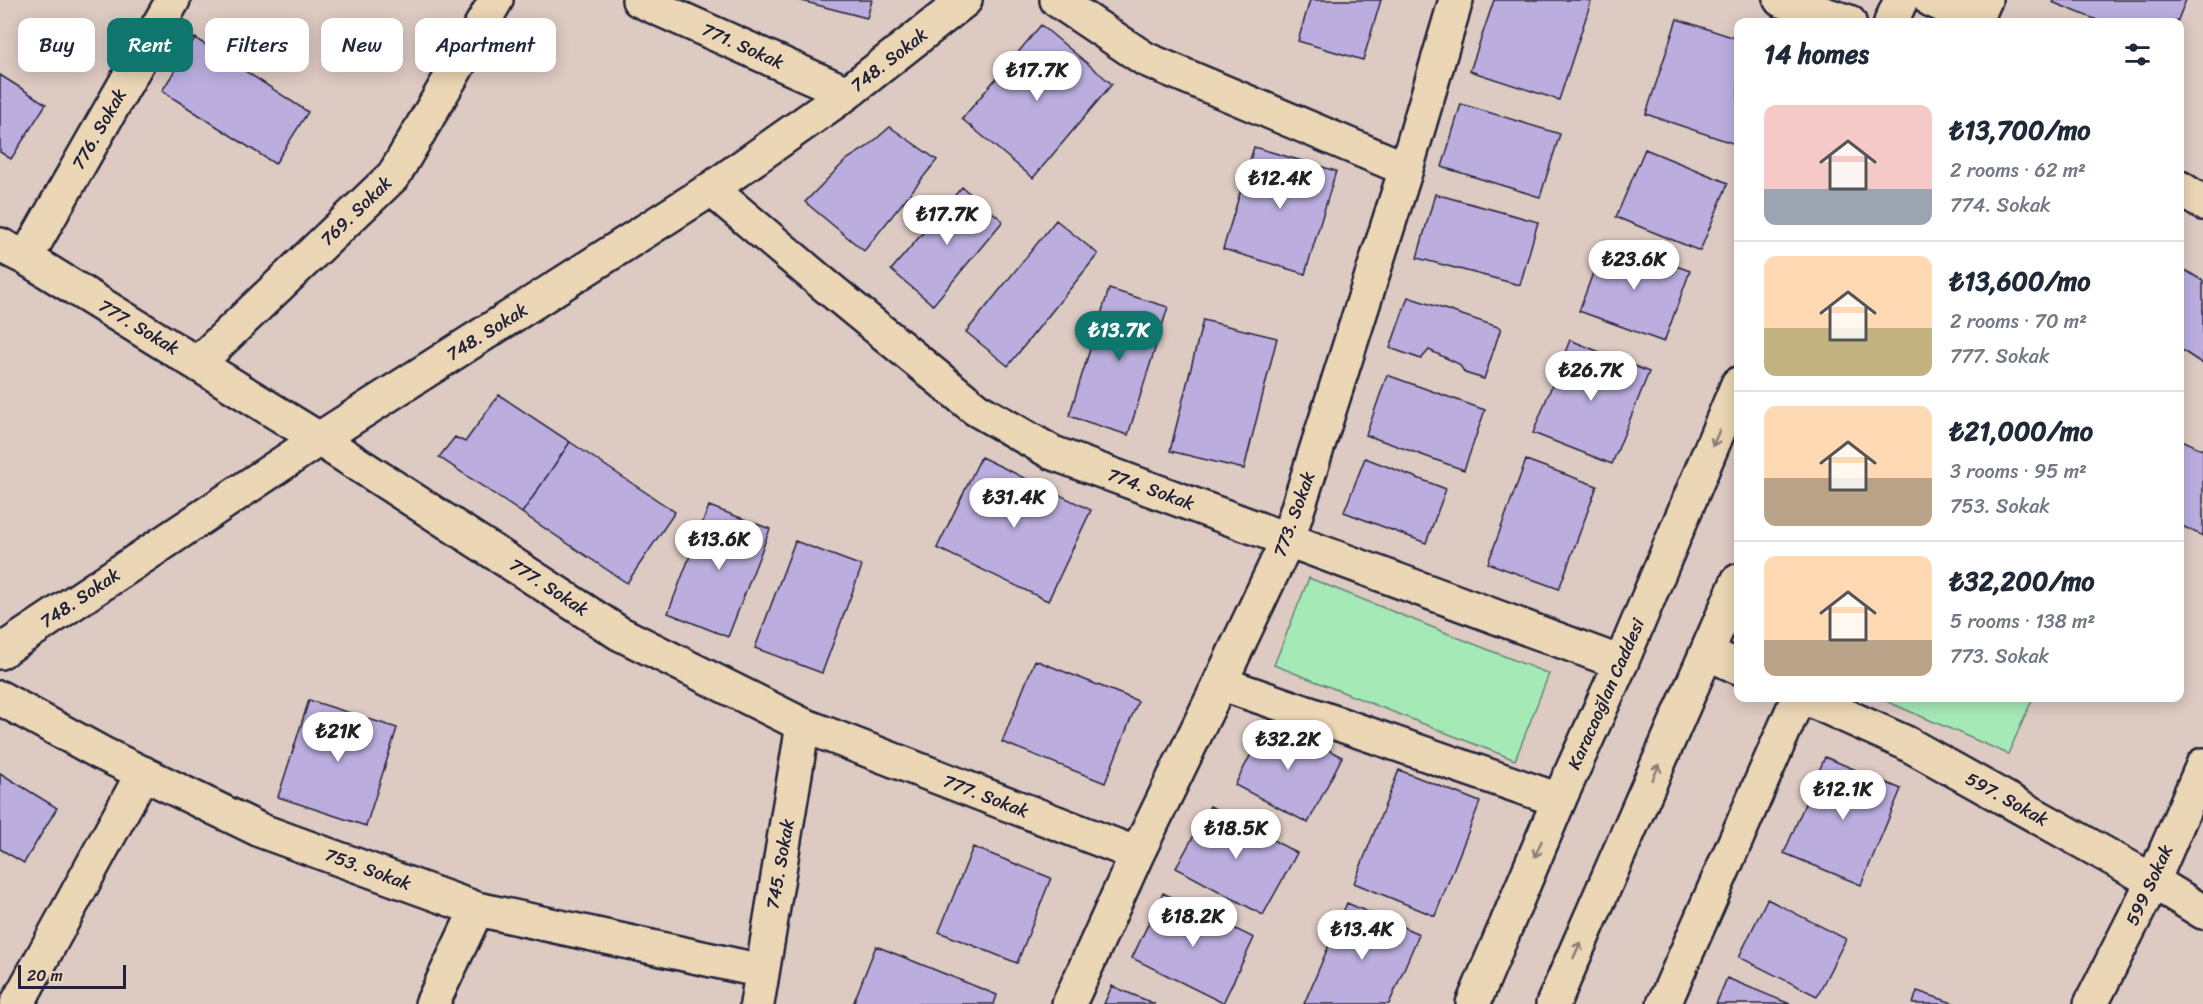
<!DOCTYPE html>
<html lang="en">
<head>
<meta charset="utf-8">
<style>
  :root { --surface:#fff; --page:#f6f6f7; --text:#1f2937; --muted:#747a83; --line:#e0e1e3; --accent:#0f766e }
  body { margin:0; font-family:Sriracha,sans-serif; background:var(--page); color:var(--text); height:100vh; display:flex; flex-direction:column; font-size:22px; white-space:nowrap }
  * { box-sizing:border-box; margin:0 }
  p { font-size:20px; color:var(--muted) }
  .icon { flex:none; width:33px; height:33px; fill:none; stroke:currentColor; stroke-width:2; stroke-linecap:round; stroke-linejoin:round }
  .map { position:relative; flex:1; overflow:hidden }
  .sheet { position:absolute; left:1734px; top:18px; width:450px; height:684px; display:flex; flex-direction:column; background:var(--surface); border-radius:12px; box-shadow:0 3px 15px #0003 }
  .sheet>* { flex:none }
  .banner { position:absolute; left:18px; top:18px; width:570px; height:54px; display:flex; gap:12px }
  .scale { position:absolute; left:18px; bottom:15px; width:108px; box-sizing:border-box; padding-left:6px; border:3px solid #22223b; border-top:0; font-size:16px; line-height:21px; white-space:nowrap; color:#22223b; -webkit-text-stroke:4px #ebd6b5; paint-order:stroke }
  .price { position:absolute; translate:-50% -51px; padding:0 14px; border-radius:21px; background:#fff; color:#222; font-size:20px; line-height:39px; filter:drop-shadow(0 2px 3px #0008) }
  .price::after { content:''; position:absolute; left:50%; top:36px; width:18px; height:14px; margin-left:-9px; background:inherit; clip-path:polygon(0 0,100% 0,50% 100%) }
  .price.selected { background:var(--accent); color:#fff }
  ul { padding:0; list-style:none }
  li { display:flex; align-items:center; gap:18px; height:150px; padding:0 30px }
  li+li { border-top:2px solid var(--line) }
  li span { display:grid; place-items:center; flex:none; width:168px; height:120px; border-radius:12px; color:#555 }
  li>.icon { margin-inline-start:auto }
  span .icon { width:72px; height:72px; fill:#fffc; stroke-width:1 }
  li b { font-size:26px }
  h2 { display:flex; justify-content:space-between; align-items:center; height:72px; padding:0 30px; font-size:26px }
  .pill { padding:0 21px; border-radius:12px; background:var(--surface); box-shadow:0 3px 15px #0003; font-size:21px; line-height:54px }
  .pill.selected { background:var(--accent); color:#fff }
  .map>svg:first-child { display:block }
  .green { fill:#a5eab6; stroke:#648678; stroke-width:1.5 }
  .building { fill:#bbaedf; stroke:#22223b; stroke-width:1.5 }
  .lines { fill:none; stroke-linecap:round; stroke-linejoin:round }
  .minor-casing { stroke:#22223b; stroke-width:38 }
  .tertiary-casing { stroke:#22223b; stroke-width:38 }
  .primary-casing { stroke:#22223b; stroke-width:38 }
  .minor { stroke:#ebd6b5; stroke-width:33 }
  .tertiary { stroke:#ebd6b5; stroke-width:33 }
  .primary { stroke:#ebd6b5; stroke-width:33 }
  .oneway { stroke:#867c78 }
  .labels { text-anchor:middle; stroke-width:6; stroke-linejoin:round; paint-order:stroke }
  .street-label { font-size:18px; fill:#22223b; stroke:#ebd6b5 }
</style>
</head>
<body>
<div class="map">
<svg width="2203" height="1004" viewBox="0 0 2203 1004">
  <rect width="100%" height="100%" fill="#ddcac2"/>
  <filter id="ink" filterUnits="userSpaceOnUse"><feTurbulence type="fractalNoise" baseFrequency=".0167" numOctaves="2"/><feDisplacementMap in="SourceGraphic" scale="12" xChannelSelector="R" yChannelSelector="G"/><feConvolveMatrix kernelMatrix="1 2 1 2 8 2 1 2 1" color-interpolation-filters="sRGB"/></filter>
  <g filter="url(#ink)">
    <path class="green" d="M1309,578L1549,674L1515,760L1274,665Z
      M1879,698H2033L2008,754Z"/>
    <path class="building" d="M798,0H872L867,18Z
      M1310,0H1381L1363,60L1298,41Z
      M1494,0H1586L1591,2L1559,100L1470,71Z
      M2053,0H2186L2177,22H2102L2052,2Z
      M1677,19L1738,39V145L1646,114Z
      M1041,25L1112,84L1033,178L962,119Z
      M195,38L308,112L275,164L162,91Z
      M0,75L46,104L11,159L0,152Z
      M1461,104L1560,134L1540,197L1442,167Z
      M890,127L937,160L864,251L805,202L846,160L867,147Z
      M1254,147L1336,171L1305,274L1223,249Z
      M1645,149L1728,183L1700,251L1616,217Z
      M962,187L1003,221L933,305L891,270Z
      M1435,194L1538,222L1520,285L1417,258Z
      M1056,220L1098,254L1008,366L966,332Z
      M1605,240L1690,271L1664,342L1579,311Z
      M2180,267L2203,281V364L2180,349Z
      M1109,289L1168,307L1128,435L1069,416Z
      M1408,297L1501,328L1484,379L1465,373L1459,364L1429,350L1421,359L1390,348Z
      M1203,320L1277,338L1244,469L1170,451Z
      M1570,340L1649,372L1612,464L1533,433Z
      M1387,375L1485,410L1464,470L1366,435Z
      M499,395L570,442L522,513L439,457L455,437L465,442Z
      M2180,439L2203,450V536L2180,525Z
      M570,442L675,512L627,583L522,513Z
      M981,457L1091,510L1048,601L937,548Z
      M1365,458L1446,489L1426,543L1344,512Z
      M1526,460L1597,486L1559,589L1488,563Z
      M709,506L770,529L728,637L668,613Z
      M795,541L862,566L822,673L755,648Z
      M1035,660L1138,701L1105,783L1002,742Z
      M309,700L397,728L366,826L278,797Z
      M1269,719L1342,757L1308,823L1235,785Z
      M1825,757L1901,789L1861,885L1784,853Z
      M1399,770L1480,802L1435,916L1354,883Z
      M0,773L57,808L24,863L0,849Z
      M1210,806L1297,853L1263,915L1176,868Z
      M973,847L1051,878L1017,963L939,932Z
      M1163,893L1254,938L1223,1003L1132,958Z
      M1767,899L1846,939L1817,996L1739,957Z
      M1347,903L1419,934L1389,1004H1304Z
      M876,946L997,995L994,1004H853Z
      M1727,978L1790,1004H1716Z
      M1112,986L1155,1004H1104Z
      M1917,991L1956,1004H1913Z"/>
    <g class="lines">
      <g class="minor-casing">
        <path id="minor" d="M639,0L847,93
          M1057,0L1145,59L1406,169
          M711,189L820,281L976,409L1053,453L1621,663
          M0,245L26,258L319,439L619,633L803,725L1137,854
          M26,258L173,0
          M198,363L394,175L496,0
          M0,652L319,439L711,189L847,93L965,0
          M1708,653L1738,667
          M1220,683L1559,800
          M0,698L101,753L262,831L477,909L762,971
          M1806,698L1906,743L2153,881L2203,912
          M17,1004L143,773
          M432,1004L477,909
          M757,1004L803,725
          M1069,1004L1137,854L1220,683L1288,539L1406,169L1456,0
          M1664,1004L1798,698
          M2091,1004L2153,881L2203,765"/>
      </g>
      <g class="tertiary-casing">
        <path id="tertiary" d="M1781,0L1849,22
          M1931,0L1980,22
          M2180,188L2203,203"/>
      </g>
      <g class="primary-casing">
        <path id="primary" d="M1891,22L1901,0
          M1975,22L1985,0
          M1473,1004L1559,800L1621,663L1738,384
          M1553,1004L1738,581"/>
      </g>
      <use href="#minor" class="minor"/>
      <use href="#tertiary" class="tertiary"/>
      <use href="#primary" class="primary"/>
    </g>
    <defs><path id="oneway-shaft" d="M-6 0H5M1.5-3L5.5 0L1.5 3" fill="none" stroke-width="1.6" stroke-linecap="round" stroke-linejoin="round" transform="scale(1.5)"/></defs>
    <g class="oneway">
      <use href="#oneway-shaft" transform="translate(1716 438) rotate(113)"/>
      <use href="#oneway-shaft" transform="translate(1656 772) rotate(-66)"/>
      <use href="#oneway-shaft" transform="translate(1538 849) rotate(113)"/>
      <use href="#oneway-shaft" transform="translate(1577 950) rotate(-66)"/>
    </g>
  </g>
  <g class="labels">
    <g class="street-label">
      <text transform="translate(743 46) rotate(24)" y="6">771. Sokak</text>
      <text transform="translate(889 60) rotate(-38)" y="6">748. Sokak</text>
      <text transform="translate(99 129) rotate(-60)" y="6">776. Sokak</text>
      <text transform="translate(356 211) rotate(-44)" y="6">769. Sokak</text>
      <text transform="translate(139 327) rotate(31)" y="6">777. Sokak</text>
      <text transform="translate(487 332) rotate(-32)" y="6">748. Sokak</text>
      <text transform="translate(1151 489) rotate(20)" y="6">774. Sokak</text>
      <text transform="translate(1294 514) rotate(-70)" y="6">773. Sokak</text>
      <text transform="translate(549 587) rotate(33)" y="6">777. Sokak</text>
      <text transform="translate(80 598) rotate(-34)" y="6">748. Sokak</text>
      <text transform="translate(1606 694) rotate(-66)" y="6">Karacaoğlan Caddesi</text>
      <text transform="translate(986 796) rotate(21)" y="6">777. Sokak</text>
      <text transform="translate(2007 799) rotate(29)" y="6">597. Sokak</text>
      <text transform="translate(780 864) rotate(-80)" y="6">745. Sokak</text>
      <text transform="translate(368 869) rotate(20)" y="6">753. Sokak</text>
      <text transform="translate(2149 885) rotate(-65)" y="6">599 Sokak</text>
    </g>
  </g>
</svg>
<div class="scale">20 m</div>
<b class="price" style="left:1037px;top:102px">₺17.7K</b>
<b class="price" style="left:1280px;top:210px">₺12.4K</b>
<b class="price" style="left:947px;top:246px">₺17.7K</b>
<b class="price" style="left:1634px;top:291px">₺23.6K</b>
<b class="price selected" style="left:1119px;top:362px">₺13.7K</b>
<b class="price" style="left:1591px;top:402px">₺26.7K</b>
<b class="price" style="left:1014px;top:529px">₺31.4K</b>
<b class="price" style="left:719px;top:571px">₺13.6K</b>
<b class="price" style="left:338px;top:763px">₺21K</b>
<b class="price" style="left:1288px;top:771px">₺32.2K</b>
<b class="price" style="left:1843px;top:821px">₺12.1K</b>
<b class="price" style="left:1236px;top:860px">₺18.5K</b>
<b class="price" style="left:1193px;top:948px">₺18.2K</b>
<b class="price" style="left:1362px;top:961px">₺13.4K</b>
<div class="banner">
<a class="pill">Buy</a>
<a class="pill selected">Rent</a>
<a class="pill">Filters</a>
<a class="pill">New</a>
<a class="pill">Apartment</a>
</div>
<section class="sheet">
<h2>14 homes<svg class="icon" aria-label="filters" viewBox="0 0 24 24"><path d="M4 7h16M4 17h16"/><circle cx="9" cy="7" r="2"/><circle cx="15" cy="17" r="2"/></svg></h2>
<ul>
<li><span style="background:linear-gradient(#f6c9c9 70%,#9aa5b1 0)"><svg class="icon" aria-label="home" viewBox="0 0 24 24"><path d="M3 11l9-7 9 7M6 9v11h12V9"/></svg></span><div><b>₺13,700/mo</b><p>2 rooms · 62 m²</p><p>774. Sokak</p></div></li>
<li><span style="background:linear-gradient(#ffd9b3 60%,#c2b280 0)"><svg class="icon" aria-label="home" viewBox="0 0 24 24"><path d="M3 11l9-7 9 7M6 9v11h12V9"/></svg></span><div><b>₺13,600/mo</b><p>2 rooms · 70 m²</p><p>777. Sokak</p></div></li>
<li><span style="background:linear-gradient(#ffd9b3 60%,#b9a48a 0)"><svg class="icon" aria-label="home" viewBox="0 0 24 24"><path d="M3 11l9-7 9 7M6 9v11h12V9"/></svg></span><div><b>₺21,000/mo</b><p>3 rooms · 95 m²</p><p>753. Sokak</p></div></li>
<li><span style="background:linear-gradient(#ffd9b3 70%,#b9a48a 0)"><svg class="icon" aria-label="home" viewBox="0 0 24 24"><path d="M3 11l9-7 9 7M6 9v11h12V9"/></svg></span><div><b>₺32,200/mo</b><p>5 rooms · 138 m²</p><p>773. Sokak</p></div></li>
</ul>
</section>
</div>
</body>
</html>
